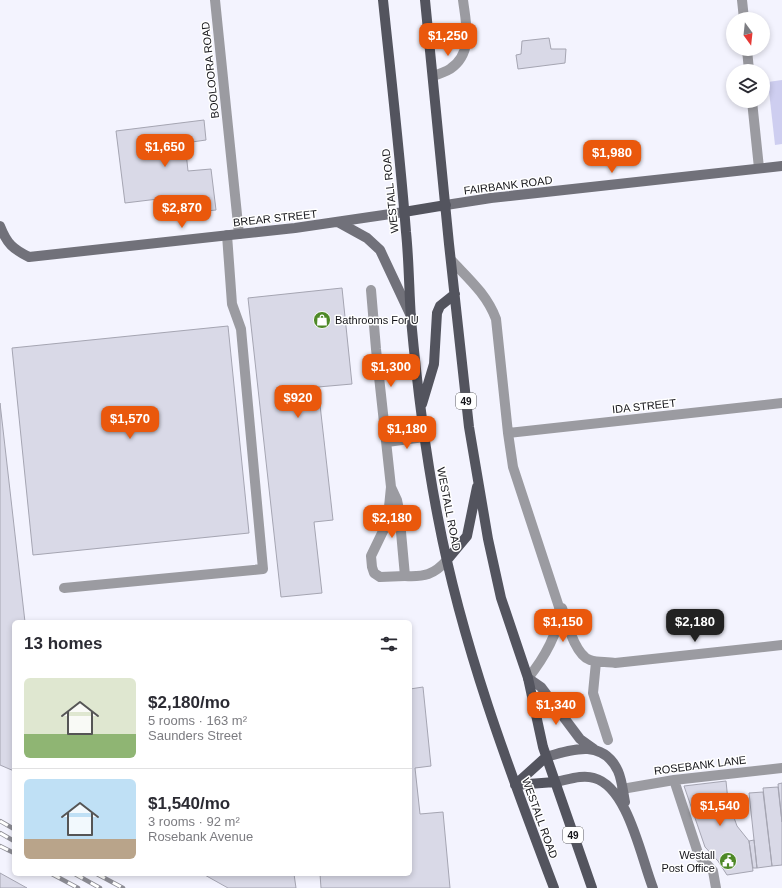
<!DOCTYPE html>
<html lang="en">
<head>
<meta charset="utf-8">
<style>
  :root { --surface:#fff; --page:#f7f7f7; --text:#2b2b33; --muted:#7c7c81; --line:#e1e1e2; --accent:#ea580c }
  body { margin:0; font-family:Helvetica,sans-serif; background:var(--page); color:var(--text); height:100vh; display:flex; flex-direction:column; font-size:15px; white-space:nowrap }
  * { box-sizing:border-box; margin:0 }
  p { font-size:13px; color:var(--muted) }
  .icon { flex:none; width:22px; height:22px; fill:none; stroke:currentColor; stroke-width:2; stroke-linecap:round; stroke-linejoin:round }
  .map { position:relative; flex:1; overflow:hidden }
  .panel { position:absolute; left:12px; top:620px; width:400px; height:256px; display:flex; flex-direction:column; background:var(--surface); border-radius:6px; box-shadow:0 2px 6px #0003 }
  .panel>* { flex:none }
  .needle { width:26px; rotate:165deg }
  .fabs { position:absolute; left:726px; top:12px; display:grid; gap:8px }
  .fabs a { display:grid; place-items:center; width:44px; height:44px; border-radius:50%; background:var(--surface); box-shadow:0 2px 6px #0003; font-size:20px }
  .price { position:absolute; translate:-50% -34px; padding:0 9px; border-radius:8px; background:var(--accent); color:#fff; font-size:13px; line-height:26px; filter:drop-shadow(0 1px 2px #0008) }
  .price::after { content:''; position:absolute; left:50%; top:24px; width:12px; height:9px; margin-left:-6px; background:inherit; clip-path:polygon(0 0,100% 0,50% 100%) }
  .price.current { background:#222; color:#fff }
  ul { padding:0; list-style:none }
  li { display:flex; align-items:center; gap:12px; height:100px; padding:0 12px }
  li+li { border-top:1px solid var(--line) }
  li span { display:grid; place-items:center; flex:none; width:112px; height:80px; border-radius:6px; color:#555 }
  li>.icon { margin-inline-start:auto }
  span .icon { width:48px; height:48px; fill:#fffc; stroke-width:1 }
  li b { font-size:17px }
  h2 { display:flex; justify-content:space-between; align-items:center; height:48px; padding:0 12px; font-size:17px }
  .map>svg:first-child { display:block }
  .green { fill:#cecef0 }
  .building { fill:#d9d9e7; stroke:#a5a5b2 }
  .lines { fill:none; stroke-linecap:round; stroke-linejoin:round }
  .lane { stroke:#9b9ba1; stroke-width:10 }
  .street { stroke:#9b9ba1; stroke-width:10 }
  .secondary { stroke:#71717a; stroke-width:10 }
  .primary { stroke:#53545e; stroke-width:10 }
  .rail-casing { stroke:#8d8d95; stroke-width:4.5 }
  .rail { stroke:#fff; stroke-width:3; stroke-dasharray:9; stroke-linecap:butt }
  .labels { text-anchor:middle; stroke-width:3; stroke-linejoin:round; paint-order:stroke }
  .shield { fill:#fff; stroke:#5a5a5e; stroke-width:1 }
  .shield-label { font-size:10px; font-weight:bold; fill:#141419 }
  .street-label { font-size:11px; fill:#141419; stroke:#fff }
  .poi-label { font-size:11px; fill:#141419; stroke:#fff; text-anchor:start }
</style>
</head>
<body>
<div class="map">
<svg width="782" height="888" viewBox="0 0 782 888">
  <rect width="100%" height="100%" fill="#f3f3fe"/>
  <path class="green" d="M782,80V144L775,145L768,82Z"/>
  <path class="building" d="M549,38L551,49H566L565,63L518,69L516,55L521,54L522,41Z
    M204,120L206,140L185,143L188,171L211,169L216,210L160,216L158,199L125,203L116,131Z
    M342,288L352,384L318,387L333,520L314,522L322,593L281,597L248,298Z
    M228,326L249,533L33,555L12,348Z
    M0,403L25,622H14V771L0,765Z
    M423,687L431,766L415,768L420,814L443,812L450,888H321L320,874H410V689Z
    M726,781L728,801L737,826L749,841L753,871L727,875L718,861L705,847L684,786Z
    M782,783V822L778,784Z
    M778,787L782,822V865L772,866L763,788Z
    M763,792L772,866L757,868L749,793Z
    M754,840L757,868H753L749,841Z
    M0,873L27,888H0Z
    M203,874H294L296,888H228Z"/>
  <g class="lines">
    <path class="lane" d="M405,576C424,577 434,575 447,560
      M64,588L263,569L241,329L232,304L227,235
      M674,780L699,856L713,871L716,888
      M622,789L674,780L782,768"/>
    <path class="street" d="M215,0L239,234
      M742,0L744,19
      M747,49L749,71
      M433,76C439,74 445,72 450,69C474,53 466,24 463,0
      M752,101L759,168
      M452,261C470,280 487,295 496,319L508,433L513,467L559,607C562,629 542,661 528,678
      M371,290L376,349L391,487L388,517L385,527L371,556L372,567L374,573L380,577L405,576L399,510L397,500L391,487
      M508,433L782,403
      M387,442L424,437
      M562,608C567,622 575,655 590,660C599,663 607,661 615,663L782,645
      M596,662L593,693L608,740"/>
    <path class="secondary" d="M446,205L491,198L782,166
      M338,222L367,238L380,250L411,316
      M0,226C7,244 13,249 29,257L239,234L295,228L404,212
      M528,678L541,687L580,739L594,749
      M546,757C573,749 603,739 618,771C622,780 623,792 625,802
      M555,782C567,780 582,774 594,778C628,787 641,858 653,888"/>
    <path class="primary" d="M383,0C391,77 400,155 406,232C409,261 409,290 411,319C417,385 425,452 438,518C462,645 508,767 554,888
      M425,0L449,244L469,427L488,539L501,598L528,678L543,747L592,888
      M404,212L446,205
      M422,404L434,364L437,313L440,306L455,294
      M447,560L467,536L477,487
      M515,785L546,757
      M515,785L555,782"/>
    <g class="rail-casing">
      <path id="rail" d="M0,821L14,829
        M0,833L14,841
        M0,846L14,853
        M52,874L78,888
        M75,874L100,888
        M97,874L123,888"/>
    </g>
    <use href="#rail" class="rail"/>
  </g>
  <defs>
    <g id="shop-disc" transform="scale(0.9)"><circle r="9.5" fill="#4e8927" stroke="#fff"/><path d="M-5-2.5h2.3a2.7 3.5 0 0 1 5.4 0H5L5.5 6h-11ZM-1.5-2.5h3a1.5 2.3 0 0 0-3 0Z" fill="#fff"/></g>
    <g id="civic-disc" transform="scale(0.9)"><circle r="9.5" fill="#4e8927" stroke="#fff"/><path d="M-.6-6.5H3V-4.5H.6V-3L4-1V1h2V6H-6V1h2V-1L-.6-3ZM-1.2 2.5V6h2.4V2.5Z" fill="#fff"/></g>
  </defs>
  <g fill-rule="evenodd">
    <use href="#shop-disc" x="322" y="320"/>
    <use href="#civic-disc" x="728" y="861"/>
  </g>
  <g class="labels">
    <g class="shield">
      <rect x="456" y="393" width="20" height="16" rx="3"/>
      <rect x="563" y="827" width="20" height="16" rx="3"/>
    </g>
    <g class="shield-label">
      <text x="466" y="405">49</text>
      <text x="573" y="839">49</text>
    </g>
    <g class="street-label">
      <text transform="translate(210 70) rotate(-96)" y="4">BOOLOORA ROAD</text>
      <text transform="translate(508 185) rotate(-7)" y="4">FAIRBANK ROAD</text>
      <text transform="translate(390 191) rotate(-96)" y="4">WESTALL ROAD</text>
      <text transform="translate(275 218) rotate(-6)" y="4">BREAR STREET</text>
      <text transform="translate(644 406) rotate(-6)" y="4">IDA STREET</text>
      <text transform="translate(449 509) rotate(79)" y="4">WESTALL ROAD</text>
      <text transform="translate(700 765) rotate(-7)" y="4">ROSEBANK LANE</text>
      <text transform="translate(540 818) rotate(70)" y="4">WESTALL ROAD</text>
    </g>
    <g class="poi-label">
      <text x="335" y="324">Bathrooms For U</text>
      <text x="715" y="859" text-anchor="end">Westall<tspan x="715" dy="13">Post Office</tspan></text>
    </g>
  </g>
</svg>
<div class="fabs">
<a><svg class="needle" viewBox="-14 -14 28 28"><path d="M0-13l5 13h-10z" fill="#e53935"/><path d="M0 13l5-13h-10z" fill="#7c7c81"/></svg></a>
<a><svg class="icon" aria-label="layers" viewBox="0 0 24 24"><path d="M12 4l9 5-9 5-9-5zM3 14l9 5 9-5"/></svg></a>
</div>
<b class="price" style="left:448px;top:57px">$1,250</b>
<b class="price" style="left:165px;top:168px">$1,650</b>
<b class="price" style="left:612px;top:174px">$1,980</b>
<b class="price" style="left:182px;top:229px">$2,870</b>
<b class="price" style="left:391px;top:388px">$1,300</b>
<b class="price" style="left:298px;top:419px">$920</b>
<b class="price" style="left:130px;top:440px">$1,570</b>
<b class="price" style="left:407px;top:450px">$1,180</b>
<b class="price" style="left:392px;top:539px">$2,180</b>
<b class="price" style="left:563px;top:643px">$1,150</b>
<b class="price current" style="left:695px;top:643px">$2,180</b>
<b class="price" style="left:556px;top:726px">$1,340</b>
<b class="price" style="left:720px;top:827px">$1,540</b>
<section class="panel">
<h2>13 homes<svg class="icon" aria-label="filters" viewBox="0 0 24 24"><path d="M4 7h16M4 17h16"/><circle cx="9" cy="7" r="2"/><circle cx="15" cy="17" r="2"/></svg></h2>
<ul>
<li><span style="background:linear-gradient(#dfe7d0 70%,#8fb573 0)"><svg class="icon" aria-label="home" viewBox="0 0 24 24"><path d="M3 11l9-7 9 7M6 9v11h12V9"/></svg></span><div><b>$2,180/mo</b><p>5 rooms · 163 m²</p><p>Saunders Street</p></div></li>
<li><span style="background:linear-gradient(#bfe0f5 75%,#b9a48a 0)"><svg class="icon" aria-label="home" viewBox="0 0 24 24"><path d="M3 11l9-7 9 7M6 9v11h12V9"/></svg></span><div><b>$1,540/mo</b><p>3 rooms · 92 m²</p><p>Rosebank Avenue</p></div></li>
</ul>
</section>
</div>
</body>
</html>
